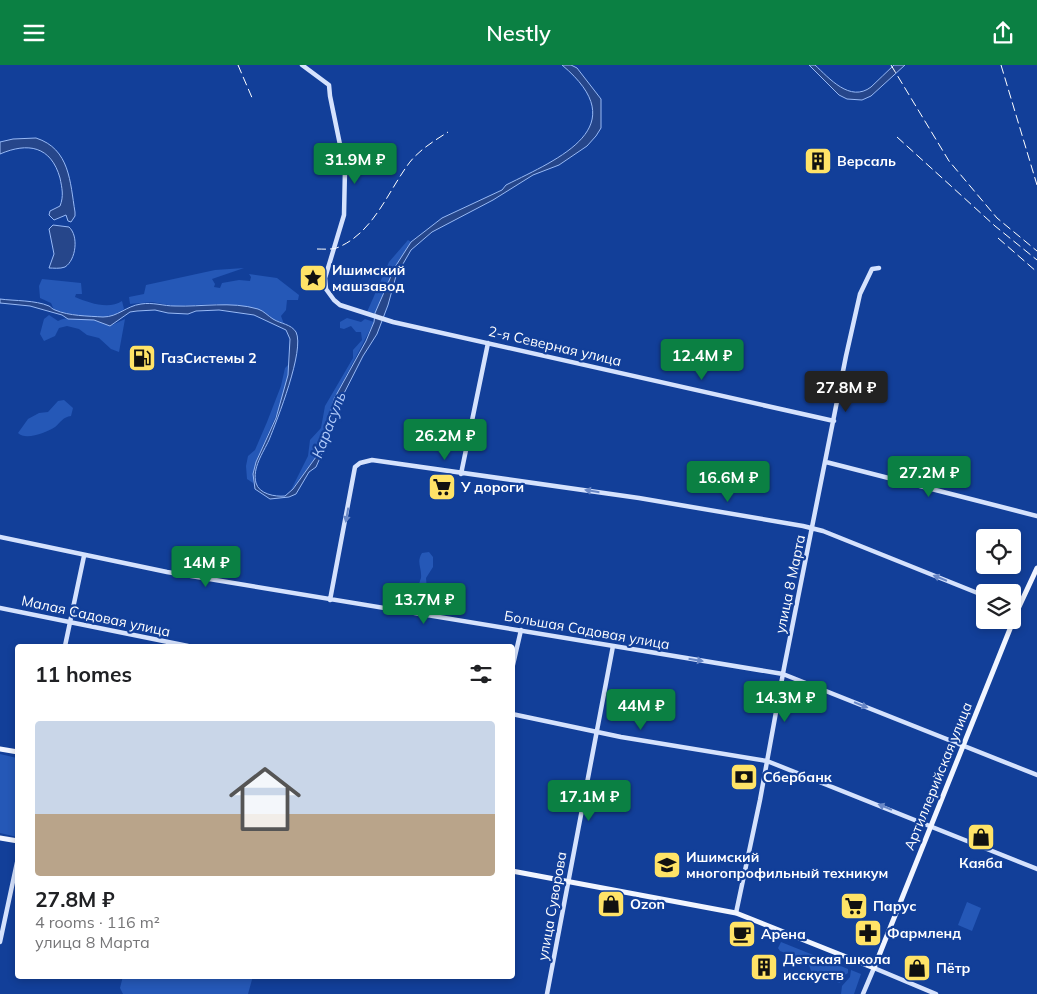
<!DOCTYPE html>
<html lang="en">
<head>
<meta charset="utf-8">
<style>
  :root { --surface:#fff; --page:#f2f2f2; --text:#202124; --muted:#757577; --accent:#0b8043 }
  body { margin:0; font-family:Mulish,sans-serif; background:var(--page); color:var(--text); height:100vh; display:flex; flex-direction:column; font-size:19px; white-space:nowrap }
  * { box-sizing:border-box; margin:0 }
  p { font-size:16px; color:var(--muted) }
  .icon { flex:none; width:28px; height:28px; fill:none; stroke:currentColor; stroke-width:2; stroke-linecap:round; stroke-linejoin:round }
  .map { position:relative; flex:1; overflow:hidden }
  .drawer { position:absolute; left:15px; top:579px; width:500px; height:335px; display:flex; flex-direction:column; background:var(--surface); border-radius:5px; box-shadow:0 2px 8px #0003 }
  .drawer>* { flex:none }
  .tools { position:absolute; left:976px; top:464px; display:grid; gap:10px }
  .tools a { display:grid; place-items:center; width:45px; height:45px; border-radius:5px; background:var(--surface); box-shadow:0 2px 8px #0003; font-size:25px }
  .price { position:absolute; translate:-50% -42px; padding:0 11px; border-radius:5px; background:var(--accent); color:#fff; font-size:16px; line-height:32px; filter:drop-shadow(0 1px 2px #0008) }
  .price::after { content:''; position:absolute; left:50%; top:30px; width:15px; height:11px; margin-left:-8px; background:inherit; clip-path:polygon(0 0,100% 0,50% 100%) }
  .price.on { background:#222; color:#fff }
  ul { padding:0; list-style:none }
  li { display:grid; align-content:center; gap:10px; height:265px; padding:0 20px }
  li span { display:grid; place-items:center; height:155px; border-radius:5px; color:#555 }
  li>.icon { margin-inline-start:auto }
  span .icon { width:90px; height:90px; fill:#fffc; stroke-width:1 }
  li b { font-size:21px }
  h2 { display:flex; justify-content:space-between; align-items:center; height:60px; padding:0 20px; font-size:21px }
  header { display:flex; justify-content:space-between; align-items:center; height:65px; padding:0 20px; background:var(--accent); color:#fff; font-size:22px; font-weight:600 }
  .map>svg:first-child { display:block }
  .green { fill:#2558b7 }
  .water { fill:#26468a; stroke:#97b9f6 }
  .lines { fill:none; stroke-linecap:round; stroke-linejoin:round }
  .secondary { stroke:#d5e2fd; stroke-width:4.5 }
  .primary { stroke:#f1f5ff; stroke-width:5 }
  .rail { stroke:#fff; stroke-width:1; stroke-dasharray:9 4; stroke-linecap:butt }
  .oneway { fill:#6a88c6 }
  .labels { text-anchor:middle; stroke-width:4.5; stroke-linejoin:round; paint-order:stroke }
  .poi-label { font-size:14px; font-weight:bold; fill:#fff; stroke:#123f99; text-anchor:start }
  .street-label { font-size:14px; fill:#fff; stroke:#123f99 }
  .water-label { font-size:15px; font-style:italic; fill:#b1cbfa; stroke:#123f99 }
</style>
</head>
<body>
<header><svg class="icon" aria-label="menu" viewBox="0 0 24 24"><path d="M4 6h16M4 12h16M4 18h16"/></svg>Nestly<svg class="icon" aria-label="share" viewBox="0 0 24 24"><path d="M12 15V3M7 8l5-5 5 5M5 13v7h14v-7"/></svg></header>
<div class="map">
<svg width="1037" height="929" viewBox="0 0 1037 929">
  <rect width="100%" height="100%" fill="#123f99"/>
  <path class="green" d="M408,175L411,177L395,202L375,248L367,247L389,197Z
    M244,203L212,214L215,219L214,222L220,223L222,218L239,215L250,216L251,212L249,209L277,213L299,230L298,235H287L286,245L281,251L284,259L273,254L263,247L217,239L174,241L152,237L130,239L129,232L144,229L146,220L215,205Z
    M42,214L81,218L82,229H76L75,232C89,238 109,245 122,236L124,244C109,260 72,249 54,245L51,238L40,233L39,221Z
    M49,250L58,256C71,249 97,255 110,261L125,254L119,287L111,284L99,273L87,270L79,264L67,261L59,263L55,271L44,276L40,269L44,254Z
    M347,253L361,257L365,254L374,257L334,334L321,385L290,427L308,391L310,375L321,363L325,341L353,293V285L362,275L361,267H356L351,261L344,264L340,263V257Z
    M288,300V310L283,334L256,397L253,418L247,414L246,401L248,391L255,385L267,357L281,321L285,303Z
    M64,335L73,343L71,351C63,352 61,357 55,362C47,367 26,376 18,368L28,354L39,348L48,347L58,336Z
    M429,487L433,492V502L426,513L428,536L422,542L417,541L413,533C415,527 419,520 421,513C422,503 416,497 422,488Z
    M0,689L17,693V772L0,768Z
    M967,837L981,843L972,866L958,860Z
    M781,877L848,904V908L843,911L840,918L812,909L808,897L780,886L778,883Z
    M851,905L861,909L854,929H841L842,921L850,912Z
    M123,911H253L248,929H123L120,923Z"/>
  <path class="water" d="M562,0H571L577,3L601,34V63L596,71L587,81L559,100L533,110L493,135L432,167L411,185L396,211L388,240L377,269L363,291L335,346L330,370L316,402L309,407L296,429L289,432L270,434L255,424L253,409L256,397L276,353L288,310L290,274L286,265L254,250L219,245L196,246L188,249L168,248L155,245L137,246L130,247L110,261L94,255L68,254L62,250L30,241L0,238V234C15,236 35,235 49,241C51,242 52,244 55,245C69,251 88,251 103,252C118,252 126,241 141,239C153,237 163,241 175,241C202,242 231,236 258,244C264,246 268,251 273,254C281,259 291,259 296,267C305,285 277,355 269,375C263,388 252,403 256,418C259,429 275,432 285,431L293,424L321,385L334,334L366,276L374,257L375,248L395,202L411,177L442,153L502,125L506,120C560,93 636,62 562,0Z
    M809,0H815C829,13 850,38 871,22C879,15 886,7 894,0H905L871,31L862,35L847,34L839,30Z
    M36,73C70,84 70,117 75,147V151L71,157L68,156L66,150L54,155L49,150L50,146L60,141C64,131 62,123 60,113C51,81 28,77 0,89V77L13,74Z
    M53,160L69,162C79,171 76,195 65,202C60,204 53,203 49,203L54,189L49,164Z"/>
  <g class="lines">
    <path class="secondary" d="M302,0L329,20L330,31L345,104L344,150L325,213L326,224L334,235L340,240L393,257L834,356
      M826,397L1037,451
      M461,409L488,278
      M0,472L167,507L783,609L1037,710
      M330,535L355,402L360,398L372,395L639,433L803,461L823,466L985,531
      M1012,542L1018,544
      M0,543L188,581
      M65,581L84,491
      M512,604L521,565
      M512,649L621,672L767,696L1037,804
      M736,848L760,735L784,603L846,291L860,229L872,204L879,203
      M0,877L18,793
      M547,929L613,581
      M863,929L874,903L936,929"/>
    <path class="primary" d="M0,684L18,687
      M0,773L18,776
      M512,806L736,848L874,903L1018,544L1037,503"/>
    <path class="rail" d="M238,0L253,35
      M891,0L949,96L997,153L1037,186
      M1001,0L1037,120
      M897,72L995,161L1037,195
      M998,173L1037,207
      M317,184C323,184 333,185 339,182C373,167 387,129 407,101C417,86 434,76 448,67"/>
  </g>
  <defs><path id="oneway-solid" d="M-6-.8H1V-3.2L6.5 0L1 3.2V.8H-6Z" transform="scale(1.25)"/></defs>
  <g class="oneway">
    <use href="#oneway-solid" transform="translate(592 426) rotate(-171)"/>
    <use href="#oneway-solid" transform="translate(347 450) rotate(100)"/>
    <use href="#oneway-solid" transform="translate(940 513) rotate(-158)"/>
    <use href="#oneway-solid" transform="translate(696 595) rotate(9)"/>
    <use href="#oneway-solid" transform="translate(861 640) rotate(22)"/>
    <use href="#oneway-solid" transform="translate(885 742) rotate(-158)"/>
  </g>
  <defs>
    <g id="building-square" transform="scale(1.4375)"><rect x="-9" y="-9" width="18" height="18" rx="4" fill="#ffe367" stroke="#123f99"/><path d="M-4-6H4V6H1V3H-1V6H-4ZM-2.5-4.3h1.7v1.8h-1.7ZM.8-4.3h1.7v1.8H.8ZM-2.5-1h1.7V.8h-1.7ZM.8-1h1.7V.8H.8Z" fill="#111"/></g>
    <g id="sight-square" transform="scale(1.4375)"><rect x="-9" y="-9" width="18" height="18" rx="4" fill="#ffe367" stroke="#123f99"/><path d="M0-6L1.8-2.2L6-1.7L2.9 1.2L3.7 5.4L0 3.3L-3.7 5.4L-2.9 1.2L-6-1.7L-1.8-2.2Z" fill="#111"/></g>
    <g id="fuel-square" transform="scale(1.4375)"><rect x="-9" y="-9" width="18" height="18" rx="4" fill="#ffe367" stroke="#123f99"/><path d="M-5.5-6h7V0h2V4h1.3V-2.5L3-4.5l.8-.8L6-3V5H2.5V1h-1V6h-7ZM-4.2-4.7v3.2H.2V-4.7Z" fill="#111"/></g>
    <g id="supermarket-square" transform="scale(1.4375)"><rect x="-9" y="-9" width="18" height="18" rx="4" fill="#ffe367" stroke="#123f99"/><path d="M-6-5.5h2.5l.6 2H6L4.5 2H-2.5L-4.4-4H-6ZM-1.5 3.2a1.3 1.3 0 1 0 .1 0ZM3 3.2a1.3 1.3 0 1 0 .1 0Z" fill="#111"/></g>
    <g id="bank-square" transform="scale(1.4375)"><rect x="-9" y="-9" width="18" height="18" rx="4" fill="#ffe367" stroke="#123f99"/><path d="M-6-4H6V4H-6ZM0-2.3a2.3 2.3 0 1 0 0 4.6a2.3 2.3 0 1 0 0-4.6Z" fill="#111"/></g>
    <g id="shop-square" transform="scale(1.4375)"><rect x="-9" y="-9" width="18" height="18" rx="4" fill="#ffe367" stroke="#123f99"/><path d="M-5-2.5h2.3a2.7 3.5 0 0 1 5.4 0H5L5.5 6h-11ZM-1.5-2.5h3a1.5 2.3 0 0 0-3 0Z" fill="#111"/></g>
    <g id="university-square" transform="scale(1.4375)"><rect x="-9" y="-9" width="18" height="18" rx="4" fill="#ffe367" stroke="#123f99"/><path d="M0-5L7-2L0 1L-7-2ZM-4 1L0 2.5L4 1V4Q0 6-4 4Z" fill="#111"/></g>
    <g id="pharmacy-square" transform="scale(1.4375)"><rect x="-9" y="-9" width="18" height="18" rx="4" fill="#ffe367" stroke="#123f99"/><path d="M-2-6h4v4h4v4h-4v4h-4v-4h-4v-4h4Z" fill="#111"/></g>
    <g id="cafe-square" transform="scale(1.4375)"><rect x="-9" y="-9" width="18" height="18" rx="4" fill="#ffe367" stroke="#123f99"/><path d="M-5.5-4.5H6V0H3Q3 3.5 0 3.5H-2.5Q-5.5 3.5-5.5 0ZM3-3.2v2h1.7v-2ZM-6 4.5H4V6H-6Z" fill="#111"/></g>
  </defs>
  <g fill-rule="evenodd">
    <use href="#building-square" x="818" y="96"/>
    <use href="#sight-square" x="313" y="213"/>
    <use href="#fuel-square" x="142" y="293"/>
    <use href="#supermarket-square" x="442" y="422"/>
    <use href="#bank-square" x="744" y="712"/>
    <use href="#shop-square" x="981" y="772"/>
    <use href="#university-square" x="667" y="800"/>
    <use href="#shop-square" x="611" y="839"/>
    <use href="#supermarket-square" x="854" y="841"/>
    <use href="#pharmacy-square" x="868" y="868"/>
    <use href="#cafe-square" x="742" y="869"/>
    <use href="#building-square" x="764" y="902"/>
    <use href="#shop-square" x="917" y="903"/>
  </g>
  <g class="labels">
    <g class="poi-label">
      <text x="837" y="101">Версаль</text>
      <text x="332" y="210">Ишимский<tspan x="332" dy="16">машзавод</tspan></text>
      <text x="161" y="298">ГазСистемы 2</text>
      <text x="461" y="427">У дороги</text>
      <text x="763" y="717">Сбербанк</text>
      <text x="686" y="797">Ишимский<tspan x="686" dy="16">многопрофильный техникум</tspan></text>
      <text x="981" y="803" text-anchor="middle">Каяба</text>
      <text x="630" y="844">Ozon</text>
      <text x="873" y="846">Парус</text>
      <text x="887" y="873">Фармленд</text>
      <text x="761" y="874">Арена</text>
      <text x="783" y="899">Детская школа<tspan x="783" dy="16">исскуств</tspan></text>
      <text x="936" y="908">Пётр</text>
    </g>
    <g class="street-label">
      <text transform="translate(555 281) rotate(13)" y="5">2-я Северная улица</text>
      <text transform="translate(790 519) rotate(-78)" y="5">улица 8 Марта</text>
      <text transform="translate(96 551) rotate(12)" y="5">Малая Садовая улица</text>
      <text transform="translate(587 565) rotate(10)" y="5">Большая Садовая улица</text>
      <text transform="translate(938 711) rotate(-68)" y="5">Артиллерийская улица</text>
      <text transform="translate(552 841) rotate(-80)" y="5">улица Суворова</text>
    </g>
    <g class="water-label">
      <text transform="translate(329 360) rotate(-69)" y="5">Карасуль</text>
    </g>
  </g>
</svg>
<div class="tools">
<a><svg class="icon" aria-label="locate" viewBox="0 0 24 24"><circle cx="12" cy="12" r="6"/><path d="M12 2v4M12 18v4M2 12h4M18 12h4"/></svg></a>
<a><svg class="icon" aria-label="layers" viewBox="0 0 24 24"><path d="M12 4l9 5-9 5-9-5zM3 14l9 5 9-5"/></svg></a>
</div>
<b class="price" style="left:355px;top:120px">31.9M ₽</b>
<b class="price" style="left:702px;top:316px">12.4M ₽</b>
<b class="price on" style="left:846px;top:348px">27.8M ₽</b>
<b class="price" style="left:445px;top:396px">26.2M ₽</b>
<b class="price" style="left:929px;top:433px">27.2M ₽</b>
<b class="price" style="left:728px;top:438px">16.6M ₽</b>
<b class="price" style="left:206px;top:523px">14M ₽</b>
<b class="price" style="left:424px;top:560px">13.7M ₽</b>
<b class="price" style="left:785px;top:658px">14.3M ₽</b>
<b class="price" style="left:641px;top:666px">44M ₽</b>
<b class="price" style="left:589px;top:757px">17.1M ₽</b>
<section class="drawer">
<h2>11 homes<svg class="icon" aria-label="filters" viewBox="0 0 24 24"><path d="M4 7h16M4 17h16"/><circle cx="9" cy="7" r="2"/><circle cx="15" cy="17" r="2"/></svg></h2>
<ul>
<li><span style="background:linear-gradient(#c9d6e8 60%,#b9a48a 0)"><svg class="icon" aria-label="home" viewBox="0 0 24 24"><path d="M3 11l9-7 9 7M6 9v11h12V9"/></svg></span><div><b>27.8M ₽</b><p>4 rooms · 116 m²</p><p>улица 8 Марта</p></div></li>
</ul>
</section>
</div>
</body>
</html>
